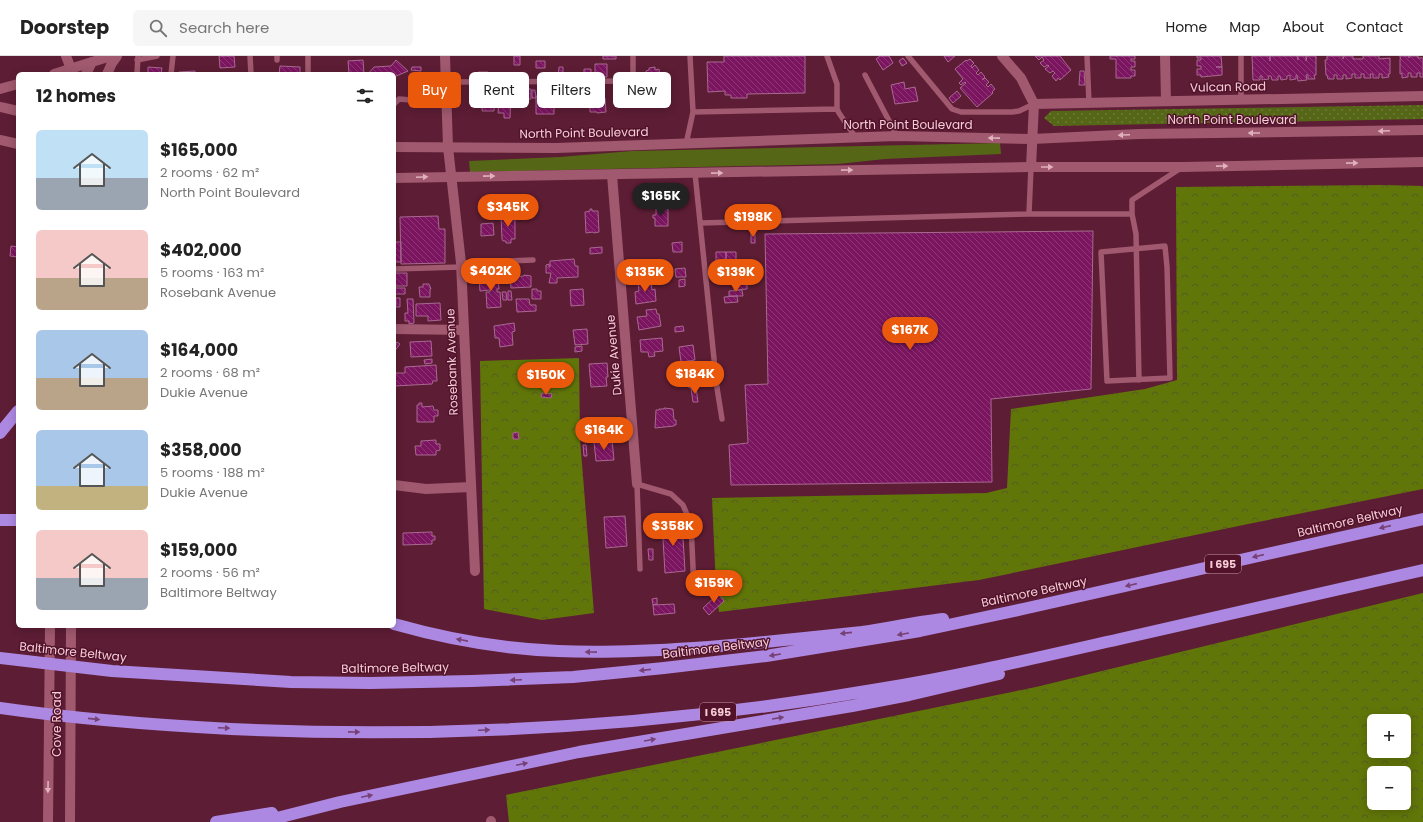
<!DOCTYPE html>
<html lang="en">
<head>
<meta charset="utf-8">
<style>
  :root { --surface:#fff; --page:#f6f6f6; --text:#222; --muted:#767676; --line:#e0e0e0; --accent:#ea580c }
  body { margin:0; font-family:Poppins,sans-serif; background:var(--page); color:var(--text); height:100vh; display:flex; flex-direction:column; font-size:15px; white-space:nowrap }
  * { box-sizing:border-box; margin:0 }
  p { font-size:13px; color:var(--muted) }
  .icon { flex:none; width:22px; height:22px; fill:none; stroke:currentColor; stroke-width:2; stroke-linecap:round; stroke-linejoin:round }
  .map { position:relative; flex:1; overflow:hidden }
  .drawer { position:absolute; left:16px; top:16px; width:380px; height:556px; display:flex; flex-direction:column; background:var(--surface); border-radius:6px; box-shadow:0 2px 10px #0003 }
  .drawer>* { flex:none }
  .banner { position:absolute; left:408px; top:16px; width:380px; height:36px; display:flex; gap:8px }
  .controls { position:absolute; left:1367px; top:658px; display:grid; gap:8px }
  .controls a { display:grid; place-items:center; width:44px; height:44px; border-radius:6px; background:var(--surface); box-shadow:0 2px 10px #0003; font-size:20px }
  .price { position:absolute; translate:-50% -34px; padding:0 9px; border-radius:14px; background:var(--accent); color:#fff; font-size:13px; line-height:26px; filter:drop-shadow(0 1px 2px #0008) }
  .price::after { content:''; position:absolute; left:50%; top:24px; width:12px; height:9px; margin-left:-6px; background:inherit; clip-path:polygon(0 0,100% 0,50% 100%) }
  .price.on { background:#222; color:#fff }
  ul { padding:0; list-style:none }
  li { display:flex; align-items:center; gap:12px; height:100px; padding:0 20px }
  li span { display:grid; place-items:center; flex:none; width:112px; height:80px; border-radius:6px; color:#555 }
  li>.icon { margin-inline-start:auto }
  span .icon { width:48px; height:48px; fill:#fffc; stroke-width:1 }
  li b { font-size:17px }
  h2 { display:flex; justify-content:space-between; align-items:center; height:48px; padding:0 20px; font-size:17px }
  .pill { padding:0 14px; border-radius:6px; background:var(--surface); box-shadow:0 2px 10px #0003; font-size:14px; line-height:36px }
  .pill.on { background:var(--accent); color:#fff }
  header { display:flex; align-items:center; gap:24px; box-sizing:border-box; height:56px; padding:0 20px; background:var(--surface); border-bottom:1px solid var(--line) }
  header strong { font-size:19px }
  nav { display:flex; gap:22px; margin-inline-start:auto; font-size:14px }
  .search { width:280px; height:36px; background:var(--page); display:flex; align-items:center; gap:10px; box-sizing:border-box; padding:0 14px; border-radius:6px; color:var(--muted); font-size:15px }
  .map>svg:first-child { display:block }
  .green { fill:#556717 }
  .forest { fill:url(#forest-crowns); fill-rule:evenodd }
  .garden { fill:url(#garden-dots) }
  .building { fill:url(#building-back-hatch); stroke:#a86991 }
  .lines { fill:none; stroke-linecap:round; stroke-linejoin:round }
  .service { stroke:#a0596e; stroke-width:5.5 }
  .minor { stroke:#a0596e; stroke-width:10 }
  .tertiary { stroke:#a0596e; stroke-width:10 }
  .secondary { stroke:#a0596e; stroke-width:10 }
  .motorway { stroke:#ad88e3; stroke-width:12 }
  .oneway { fill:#e0b0bd }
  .oneway2 { fill:#764174 }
  .labels { text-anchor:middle; stroke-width:3; stroke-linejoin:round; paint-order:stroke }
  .shield { fill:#51122a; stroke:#c495a3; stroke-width:1 }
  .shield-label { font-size:11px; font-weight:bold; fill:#f6cdd7 }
  .street-label { font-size:12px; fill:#f6cdd7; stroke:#51122a }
</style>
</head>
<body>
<header>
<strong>Doorstep</strong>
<div class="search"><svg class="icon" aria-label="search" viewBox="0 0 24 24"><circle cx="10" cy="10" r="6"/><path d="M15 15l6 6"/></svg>Search here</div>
<nav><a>Home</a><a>Map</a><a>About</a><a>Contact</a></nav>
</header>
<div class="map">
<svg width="1423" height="766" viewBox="0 0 1423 766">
  <defs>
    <pattern id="forest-crowns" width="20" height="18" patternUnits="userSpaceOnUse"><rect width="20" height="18" fill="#617609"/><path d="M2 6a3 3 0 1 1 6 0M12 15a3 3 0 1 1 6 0" fill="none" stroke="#575d22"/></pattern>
    <pattern id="garden-dots" width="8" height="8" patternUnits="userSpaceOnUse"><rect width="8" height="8" fill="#556717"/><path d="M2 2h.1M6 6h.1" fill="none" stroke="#6e7c38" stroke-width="1.8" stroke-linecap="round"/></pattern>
    <pattern id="building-back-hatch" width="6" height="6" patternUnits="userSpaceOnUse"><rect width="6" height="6" fill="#7c1560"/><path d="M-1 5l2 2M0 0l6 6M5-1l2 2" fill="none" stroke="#8f3676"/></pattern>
  </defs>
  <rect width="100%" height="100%" fill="#5d1d34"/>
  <path class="green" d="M1000,87L1001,98L885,103L838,108L470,116L469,105L560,101L632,95Z"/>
  <path class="forest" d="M1384,129L1423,130V433L1253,467L979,524L719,556L716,531L712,442L986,437L1007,432L1011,353L1145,333L1177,324L1176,131Z
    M579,302L580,383L594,557L542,564L484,553L480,305Z
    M1423,537V766H509L506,739L1036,631ZM1374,665H1404V695H1374ZM1374,717H1404V747H1374Z"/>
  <path class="garden" d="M1423,49V63L1054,70L1044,62L1051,55Z"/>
  <path class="building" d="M219,0H234L235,11L220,12Z
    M514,0H520V9H514Z
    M603,0H616V3H603Z
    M724,0H805V37L747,38V42H731V39H725V35L708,36L707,6H724Z
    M880,0H889L893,7L883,14L876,3Z
    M944,0H955L948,6Z
    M1035,0H1060L1071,14L1060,24L1058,22L1056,25L1052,20L1055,17L1053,15L1050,17L1045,13L1049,10L1048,9L1044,11L1040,7L1044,4L1042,1L1039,4Z
    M1110,0H1135V3H1131V5H1135V11H1131V14H1135V20H1131V22H1116V3H1110Z
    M1197,0H1221L1222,11H1216H1222V19L1201,21V19H1197V13H1201V10H1197V4H1201V2H1197Z
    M1252,0H1270V5V0H1297L1298,4V0H1306V5L1307,0H1316V19H1314L1315,23H1308V19H1306L1307,24L1298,25L1297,19H1296V23L1290,24V19L1287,20V23L1281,24L1280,20H1278V24H1272L1271,20H1268L1269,23L1262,24V20H1260V24H1253Z
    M1327,0H1343V3L1344,0H1353V3H1363V0H1379V3L1390,2V18H1388L1389,21L1382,22V18H1379V22H1373V18H1370L1371,22H1364V18H1361V22H1355V18H1352V22L1346,23V19H1343V23H1337V19H1334V23H1328L1327,19H1326L1325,4H1327Z
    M1400,0H1409V2V0H1418V2H1423V21H1420V17H1417V21H1411V17H1408V21L1402,22V17L1400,18V3L1401,2H1400Z
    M903,2L907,7L902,10L899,5Z
    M970,3L974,7L971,10L972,12L975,9L979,14L976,17L978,19L981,16L985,21L982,24L985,22L989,26L986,29L988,31L991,28L995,33L992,36L993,37L977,51L960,32L966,27L965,26L961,29L959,27L963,23L955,13L966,4L967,5Z
    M363,4L364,18H349L348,5Z
    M396,4L408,15L394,21V18H368L374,11L391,10Z
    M536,5H545V12H536Z
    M595,8H607V21H595Z
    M280,10L300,11V17L302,18H279Z
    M148,11L162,12L161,18H148Z
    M412,11H421V15L411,14Z
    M559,11H563V21H558Z
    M655,11V14L659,13L660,24H662L663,28L652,29V25H644V22L646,21V15L649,14V12Z
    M584,13H591V17H584Z
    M195,15V17H201V18H179V16Z
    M1080,15H1084L1085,29H1079Z
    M478,16H488V22H478Z
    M904,26L905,33L915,31L918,45L895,48L891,29Z
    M653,31L656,38H659L660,44H656V46L636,47V40H639V35H641V32Z
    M581,32L582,44H575L574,33Z
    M520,33H531V43H520Z
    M532,34H535L536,42H532Z
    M500,35H511L510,62H504V57H498L499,45H494V55H482L483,42L498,43V40H500Z
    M957,35L961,40L953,47L949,42Z
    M547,38H554V58H536V40H547Z
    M662,39H667L668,51H664Z
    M605,42L606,56L597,57V56H590V50H586L585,44Z
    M660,152L668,153V170H655V162H653V159H656V153H660Z
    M590,153H592V155H598L599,176L594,177L593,176L586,177L585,156L590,155Z
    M515,159V183H511V187H506V185H503L502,183L501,160Z
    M438,160L439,173H445V207L401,208L400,161Z
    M493,167L494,179L481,180V168Z
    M1093,175L1091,333L991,343L992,426L731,429L729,389L748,387L745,329L768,328L765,178Z
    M751,176H755V187H751Z
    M394,186H401V206H394Z
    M682,186V196H673L672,187Z
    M11,190L18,191V201L10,200Z
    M602,191V197L590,198V192Z
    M716,196H726V207H716Z
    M726,196H736V206L726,207Z
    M574,203L575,210H578V221L557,222V227H549L551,217H546V209L549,208V211H550V205Z
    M656,204L659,210L651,211L652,216L633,218L632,207Z
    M746,210L747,220L734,221L733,212Z
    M685,212L686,221H676L675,213Z
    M394,217H407V230H394Z
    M524,219L531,220V231L511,232L510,221L524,220Z
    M498,222L499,233H497V236H500L501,251L487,252L486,236H490V234L480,235L479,223Z
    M685,223V230L679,231V224Z
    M747,223V233L734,234L733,224Z
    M651,225L652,234L655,233L656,245L636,248L635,236L639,235L638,227Z
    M423,228H429L431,233H430V241H420L419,231H423Z
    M394,232H405V238H394Z
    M532,233H537V235H541V243H532Z
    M583,233L584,249L571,250L570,234Z
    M742,234L743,240H729V235Z
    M508,235H511L512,244H508Z
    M502,236H506L507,244H503Z
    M737,240L738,246L725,247L724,241Z
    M396,242H400V251H396Z
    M407,243H413L414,267L409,268V265H405V257H408Z
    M516,243H529L530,249H536V255L517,256Z
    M440,247L441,264L428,265V260H416V248Z
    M656,253L657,258H659L661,270L639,274L637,261L647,260L646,254Z
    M514,267L515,275L512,276L513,289L500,291L499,282H495L494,270Z
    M683,270L684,275L675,276V271Z
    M587,273L588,288L575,289L573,274Z
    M662,282L663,295L654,296L655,300L649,301L648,296H641L640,284Z
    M431,285L432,300L411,301L410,286Z
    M397,286L400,288L394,296V290Z
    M693,289L695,304L681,306L679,291Z
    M582,290V295L575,296V291Z
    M432,303V307L425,308L424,304Z
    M607,307L608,321H606L607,330L591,331L589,308Z
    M436,309L437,325H433L432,328L394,330V317H405V311Z
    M695,311L696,331L689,332V323H690L687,312Z
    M540,322H549V331L540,330Z
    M696,331L698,346H693L691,332Z
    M542,337L552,338L551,342L541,341Z
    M419,347H422V351L433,350L434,354H438V360H434V366H417V349H419Z
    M664,352L673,353L674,364H676V369H674V370L655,372L656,354H659V353H664Z
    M589,373L590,380L585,381L584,374Z
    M518,376L519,383H513V377Z
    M436,384V388H440V394L436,395V399H416L415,390H421V385Z
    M612,384L614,404L596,405L594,386Z
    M583,389H586L587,400H584Z
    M625,460L627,490L606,492L604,461Z
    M682,465L685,515L665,517L662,466Z
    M432,476V480H435V484H432V488L403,489V477Z
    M648,493H653V504H649Z
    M718,538L724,545L709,559L703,552Z
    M657,542V548L653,549L652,543Z
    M674,548L675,557L654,559L653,549Z"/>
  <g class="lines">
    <path class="service" d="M250,0L251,18
      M277,0V4
      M308,0V18
      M633,0V25
      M827,0L837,28V53L839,57L856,82
      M908,0L952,53L961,56H1012L1019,55L1034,48
      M1087,0L1089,47
      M1241,0V44
      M137,4L157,0
      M137,18L138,0
      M171,18L173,0
      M865,19L897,80
      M446,26L639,25
      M394,48L399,43L446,47
      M693,56L837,53
      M686,88L693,56L690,0
      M695,117L717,332L722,363
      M1029,158L1031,111
      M701,167L1029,158H1132
      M1165,190L1167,211L1170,322L1107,325L1101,196Z
      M461,207L533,204
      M394,213L461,211
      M1139,324L1136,178L1132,158V144L1181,112
      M640,513L637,428L671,438L683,449L691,468L694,533"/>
    <path class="minor" d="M66,0L71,13
      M445,0L448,91L461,207L475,515
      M1002,0L1021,22L1034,48L1031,111
      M1165,0L1166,45
      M1034,48L1423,40
      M612,119L637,428
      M394,273L464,274
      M394,429L426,433L471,431
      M491,765V766"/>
    <path class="tertiary" d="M86,18L92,6L111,0
      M107,18L112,7L117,0"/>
    <path class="secondary" d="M54,18L92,6
      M0,33L18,28
      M0,51L18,55
      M0,84L18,88
      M394,91L556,92L897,80L1032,83L1139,78L1423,74
      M394,122L1031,111H1183L1423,106
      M48,766L50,570
      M70,766L71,570"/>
    <path class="motorway" d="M0,377L18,355
      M0,464H18
      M394,568C447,583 502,593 558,595C603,597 648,595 694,592C750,588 806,582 862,576C889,572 916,566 943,563
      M0,602L112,615L291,626L370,627L472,625L573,621L664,612L766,600L920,575L1023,553L1423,463
      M0,652C76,663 154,669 231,673C447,683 665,670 879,633C960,620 1040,601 1120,583C1221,560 1322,537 1423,514
      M216,766L272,757
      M261,766L340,746L579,696L852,650L909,639L999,618"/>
  </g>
  <defs><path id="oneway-solid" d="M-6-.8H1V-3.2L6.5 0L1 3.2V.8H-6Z"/></defs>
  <g class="oneway">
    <use href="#oneway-solid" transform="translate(1384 75) rotate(178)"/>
    <use href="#oneway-solid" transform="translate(1254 77) rotate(180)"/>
    <use href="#oneway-solid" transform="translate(1124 79) rotate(178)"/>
    <use href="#oneway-solid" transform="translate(994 82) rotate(-179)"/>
    <use href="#oneway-solid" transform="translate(1352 107) rotate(-1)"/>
    <use href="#oneway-solid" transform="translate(1222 110) rotate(-1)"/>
    <use href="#oneway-solid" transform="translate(1047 111)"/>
    <use href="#oneway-solid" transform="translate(847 114) rotate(-1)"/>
    <use href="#oneway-solid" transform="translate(717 117) rotate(-1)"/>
    <use href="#oneway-solid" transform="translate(489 120) rotate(-1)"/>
    <use href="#oneway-solid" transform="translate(422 121) rotate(-2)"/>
    <use href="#oneway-solid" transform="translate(48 731) rotate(91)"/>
  </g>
  <g class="oneway2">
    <use href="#oneway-solid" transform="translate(1385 471) rotate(167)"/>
    <use href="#oneway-solid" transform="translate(1258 500) rotate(167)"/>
    <use href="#oneway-solid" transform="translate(1131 529) rotate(167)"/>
    <use href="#oneway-solid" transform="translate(846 577) rotate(174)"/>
    <use href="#oneway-solid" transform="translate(903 578) rotate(170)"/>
    <use href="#oneway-solid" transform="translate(462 584) rotate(-169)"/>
    <use href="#oneway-solid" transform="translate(591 596) rotate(-179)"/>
    <use href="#oneway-solid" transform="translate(775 599) rotate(171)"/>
    <use href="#oneway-solid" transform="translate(645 614) rotate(174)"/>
    <use href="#oneway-solid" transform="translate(516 624) rotate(178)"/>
    <use href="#oneway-solid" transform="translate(778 662) rotate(-9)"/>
    <use href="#oneway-solid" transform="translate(94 663) rotate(6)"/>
    <use href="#oneway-solid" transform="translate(224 672) rotate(3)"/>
    <use href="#oneway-solid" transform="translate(484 674) rotate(-3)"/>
    <use href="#oneway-solid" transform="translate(354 676) rotate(1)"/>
    <use href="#oneway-solid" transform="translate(650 684) rotate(-10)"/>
    <use href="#oneway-solid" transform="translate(522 708) rotate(-12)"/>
    <use href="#oneway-solid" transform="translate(367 740) rotate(-12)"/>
  </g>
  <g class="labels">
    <g class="shield">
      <rect x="1205" y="499" width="36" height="18" rx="3"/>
      <rect x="700" y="647" width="36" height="18" rx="3"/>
    </g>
    <g class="shield-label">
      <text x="1223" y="512">I 695</text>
      <text x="718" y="660">I 695</text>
    </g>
    <g class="street-label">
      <text transform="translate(1228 31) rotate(-1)" y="4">Vulcan Road</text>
      <text x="1232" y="68">North Point Boulevard</text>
      <text x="908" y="73">North Point Boulevard</text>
      <text transform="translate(584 77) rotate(-1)" y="4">North Point Boulevard</text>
      <text transform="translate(614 299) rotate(-95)" y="4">Dukie Avenue</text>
      <text transform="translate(452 306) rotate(-92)" y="4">Rosebank Avenue</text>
      <text transform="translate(1350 465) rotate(-13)" y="4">Baltimore Beltway</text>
      <text transform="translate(1034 536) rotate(-12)" y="4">Baltimore Beltway</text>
      <text transform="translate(716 592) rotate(-7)" y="4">Baltimore Beltway</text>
      <text transform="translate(73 596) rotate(6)" y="4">Baltimore Beltway</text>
      <text transform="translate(395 612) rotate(-1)" y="4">Baltimore Beltway</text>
      <text transform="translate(57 668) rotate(-90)" y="4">Cove Road</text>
    </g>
  </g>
</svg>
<div class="controls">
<a>+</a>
<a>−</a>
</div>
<b class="price on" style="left:661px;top:161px">$165K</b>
<b class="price" style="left:508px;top:172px">$345K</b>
<b class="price" style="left:753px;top:182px">$198K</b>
<b class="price" style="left:491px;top:236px">$402K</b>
<b class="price" style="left:645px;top:237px">$135K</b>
<b class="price" style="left:736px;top:237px">$139K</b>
<b class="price" style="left:910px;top:295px">$167K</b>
<b class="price" style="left:695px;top:339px">$184K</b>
<b class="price" style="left:546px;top:340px">$150K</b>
<b class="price" style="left:604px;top:395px">$164K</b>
<b class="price" style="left:673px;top:491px">$358K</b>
<b class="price" style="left:714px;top:548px">$159K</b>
<div class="banner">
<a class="pill on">Buy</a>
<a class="pill">Rent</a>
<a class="pill">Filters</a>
<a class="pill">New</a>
</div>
<section class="drawer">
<h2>12 homes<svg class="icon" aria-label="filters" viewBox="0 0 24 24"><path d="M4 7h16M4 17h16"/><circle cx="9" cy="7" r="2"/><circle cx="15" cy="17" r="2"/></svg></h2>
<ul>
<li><span style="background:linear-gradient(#bfe0f5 60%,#9aa5b1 0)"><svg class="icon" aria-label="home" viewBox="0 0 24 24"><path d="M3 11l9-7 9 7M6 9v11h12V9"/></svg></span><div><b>$165,000</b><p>2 rooms · 62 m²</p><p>North Point Boulevard</p></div></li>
<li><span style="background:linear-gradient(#f6c9c9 60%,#b9a48a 0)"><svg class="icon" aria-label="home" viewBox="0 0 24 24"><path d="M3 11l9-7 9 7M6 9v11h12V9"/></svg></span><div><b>$402,000</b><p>5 rooms · 163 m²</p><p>Rosebank Avenue</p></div></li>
<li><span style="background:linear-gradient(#a9c7e8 60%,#b9a48a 0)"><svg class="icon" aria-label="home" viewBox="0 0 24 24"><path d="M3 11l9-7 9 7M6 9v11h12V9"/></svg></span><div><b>$164,000</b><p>2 rooms · 68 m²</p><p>Dukie Avenue</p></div></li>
<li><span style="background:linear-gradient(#a9c7e8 70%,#c2b280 0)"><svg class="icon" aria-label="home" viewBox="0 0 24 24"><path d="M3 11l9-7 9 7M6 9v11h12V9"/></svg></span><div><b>$358,000</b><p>5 rooms · 188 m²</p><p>Dukie Avenue</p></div></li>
<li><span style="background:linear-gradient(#f6c9c9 60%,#9aa5b1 0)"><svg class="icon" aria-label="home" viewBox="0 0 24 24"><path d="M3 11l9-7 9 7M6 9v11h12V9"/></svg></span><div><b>$159,000</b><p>2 rooms · 56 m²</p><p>Baltimore Beltway</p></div></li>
</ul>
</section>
</div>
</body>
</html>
